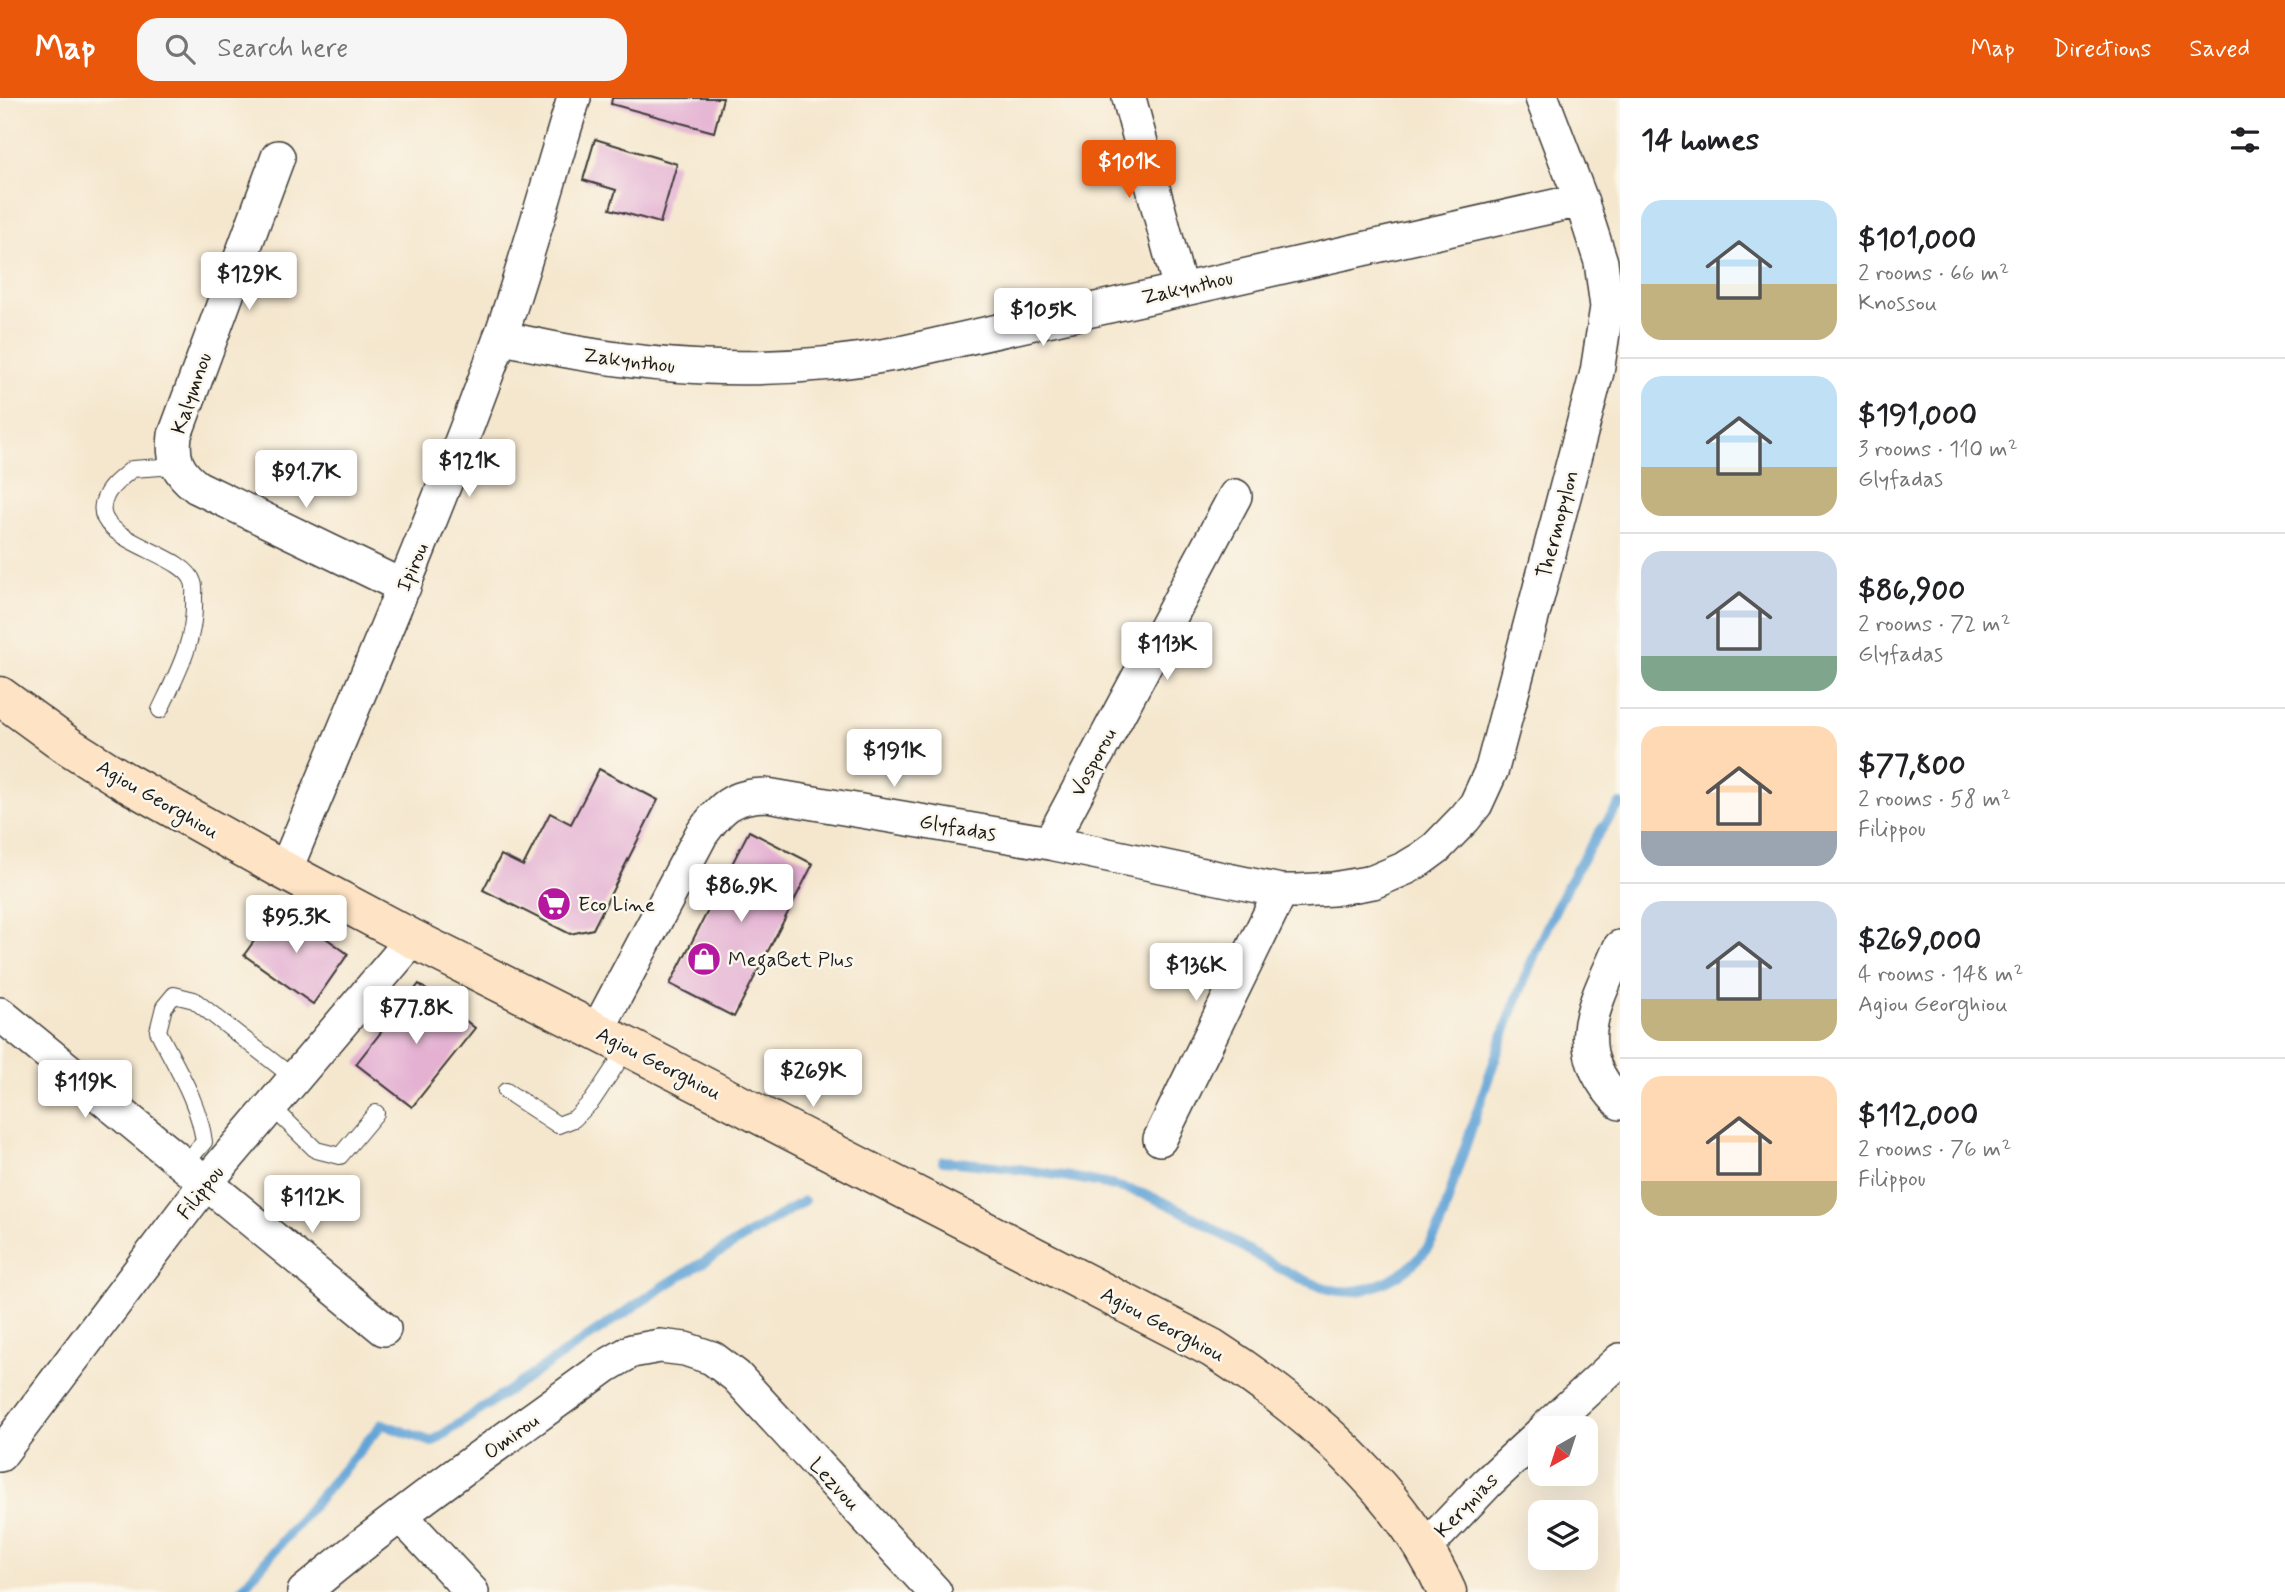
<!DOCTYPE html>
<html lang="en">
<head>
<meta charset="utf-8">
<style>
  :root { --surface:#fff; --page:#f6f6f6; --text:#202124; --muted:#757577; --line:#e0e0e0; --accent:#ea580c }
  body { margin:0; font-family:Mynerve,sans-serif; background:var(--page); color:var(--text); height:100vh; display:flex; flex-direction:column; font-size:26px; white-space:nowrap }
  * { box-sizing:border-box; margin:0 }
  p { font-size:23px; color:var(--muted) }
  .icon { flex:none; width:38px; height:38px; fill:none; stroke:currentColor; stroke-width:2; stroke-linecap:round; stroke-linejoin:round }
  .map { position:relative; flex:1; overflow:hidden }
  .panel { display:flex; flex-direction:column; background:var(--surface); width:665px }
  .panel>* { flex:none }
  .needle { width:46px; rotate:219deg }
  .tools { position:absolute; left:1528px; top:1318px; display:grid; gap:14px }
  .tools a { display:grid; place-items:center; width:70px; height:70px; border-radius:14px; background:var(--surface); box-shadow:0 7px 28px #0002; font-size:35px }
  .price { position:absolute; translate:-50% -60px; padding:0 16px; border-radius:7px; background:#fff; color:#222; font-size:23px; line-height:46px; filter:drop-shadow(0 2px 4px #0008) }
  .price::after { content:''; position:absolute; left:50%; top:42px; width:21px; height:16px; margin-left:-10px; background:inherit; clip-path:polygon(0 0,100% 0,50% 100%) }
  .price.on { background:var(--accent); color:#fff }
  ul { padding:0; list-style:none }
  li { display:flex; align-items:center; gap:21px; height:175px; padding:0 21px }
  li+li { border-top:2px solid var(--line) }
  li span { display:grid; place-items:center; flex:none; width:196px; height:140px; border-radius:21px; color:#555 }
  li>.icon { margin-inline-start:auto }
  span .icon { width:84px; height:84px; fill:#fffc; stroke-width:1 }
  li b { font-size:30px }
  h2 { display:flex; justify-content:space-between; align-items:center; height:84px; padding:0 21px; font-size:30px }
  header { display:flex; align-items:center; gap:42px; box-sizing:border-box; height:98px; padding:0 35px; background:var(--accent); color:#fff }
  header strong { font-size:33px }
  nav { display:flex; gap:38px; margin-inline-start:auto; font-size:24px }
  .search { width:490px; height:63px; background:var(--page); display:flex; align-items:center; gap:18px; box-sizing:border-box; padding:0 24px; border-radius:21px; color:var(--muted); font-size:26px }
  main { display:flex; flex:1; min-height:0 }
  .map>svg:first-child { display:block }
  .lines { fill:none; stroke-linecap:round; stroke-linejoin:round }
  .stream { stroke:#64a4d7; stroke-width:10 }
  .building { fill:#e4b1d3 }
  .service-casing { stroke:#3d3a37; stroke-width:18 }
  .minor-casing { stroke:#3d3a37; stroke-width:36 }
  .secondary-casing { stroke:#3d3a37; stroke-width:41 }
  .service { stroke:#fff; stroke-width:16 }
  .minor { stroke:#fff; stroke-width:33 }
  .secondary { stroke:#fee4c5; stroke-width:38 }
  .labels { text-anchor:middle; stroke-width:5; stroke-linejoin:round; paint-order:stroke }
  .street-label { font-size:21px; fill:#1c1c1c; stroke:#fbf7ec }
  .poi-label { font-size:21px; fill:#1c1c1c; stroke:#fbf7ec; text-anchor:start }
</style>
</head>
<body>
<header>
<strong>Map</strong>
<div class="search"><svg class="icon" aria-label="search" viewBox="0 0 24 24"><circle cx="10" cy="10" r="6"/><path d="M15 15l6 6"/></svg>Search here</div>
<nav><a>Map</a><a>Directions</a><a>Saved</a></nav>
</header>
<main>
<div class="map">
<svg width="1620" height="1494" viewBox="0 0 1620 1494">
  <rect width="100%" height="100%" fill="#fbf7ec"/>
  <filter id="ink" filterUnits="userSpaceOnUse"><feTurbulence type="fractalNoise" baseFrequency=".0143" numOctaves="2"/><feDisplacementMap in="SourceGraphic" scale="14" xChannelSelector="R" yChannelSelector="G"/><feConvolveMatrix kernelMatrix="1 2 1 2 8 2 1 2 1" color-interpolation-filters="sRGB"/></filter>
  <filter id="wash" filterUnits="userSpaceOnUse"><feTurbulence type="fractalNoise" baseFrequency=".00686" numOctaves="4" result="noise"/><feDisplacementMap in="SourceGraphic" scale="28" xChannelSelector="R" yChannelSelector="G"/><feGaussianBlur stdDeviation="1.57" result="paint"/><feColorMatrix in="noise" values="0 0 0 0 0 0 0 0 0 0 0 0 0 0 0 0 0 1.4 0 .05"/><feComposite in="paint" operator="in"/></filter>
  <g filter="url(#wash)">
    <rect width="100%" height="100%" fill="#f5e7ce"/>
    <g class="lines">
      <path class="stream" d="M943,1063C985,1066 1027,1072 1069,1079C1096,1084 1125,1089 1151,1099C1214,1123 1265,1172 1329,1191C1361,1200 1398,1182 1420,1159C1443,1135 1447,1103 1457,1072C1463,1055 1469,1039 1474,1022C1511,915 1549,796 1620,706
        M239,1494L382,1326L432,1344L669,1185L804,1103"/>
    </g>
    <g id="blocks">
      <path class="building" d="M612,0H723L714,34L611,6Z
        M595,41L677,66L660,125L610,111L616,92L583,82Z
        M599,671L658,702L593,831L570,836L483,792L501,757L523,768L550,715L571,726Z
        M749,733L813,766L734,919L670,886Z
        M280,807L348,856L313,906L244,857Z
        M419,886L475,930L412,1009L356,966Z"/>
    </g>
  </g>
  <g filter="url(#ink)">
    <use href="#blocks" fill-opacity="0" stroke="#3d3a37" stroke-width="2"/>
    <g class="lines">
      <g class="service-casing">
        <path id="service" d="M160,612C177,576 196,542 194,500C194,496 195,489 193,484C184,453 83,443 106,398C110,388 124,378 132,371L176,368
          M506,993L558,1027L574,1021L592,1003L628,949
          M271,1008L316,1052L340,1058L376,1015
          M183,1068L204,1044C199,1004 176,969 158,933L164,909L174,897L194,902L294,980"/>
      </g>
      <g class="minor-casing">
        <path id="minor" d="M1129,0L1180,191
          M278,59L175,337C172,361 177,374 197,389L404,489
          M500,239C637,271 761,281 900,255L1581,102
          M1050,745L1235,398
          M285,773C358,597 434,422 499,243C527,163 549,81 574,0
          M1620,849C1594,908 1567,951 1620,1005
          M0,916L384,1231
          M597,933L701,737C720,710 732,697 767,697L1050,745L1281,793H1298L1333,791L1373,784L1406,770L1421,761L1436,750L1465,720L1476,706L1492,671L1597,274L1607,209L1601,164L1581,102L1542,0
          M1160,1041L1281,793
          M1546,1330L1620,1262
          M0,1357L205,1086L413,841
          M401,1418L472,1494
          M1424,1451L1488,1384L1540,1336
          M304,1494C400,1413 505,1342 606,1268L632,1253L660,1248L685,1251L712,1260L736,1278L935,1494"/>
      </g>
      <g class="secondary-casing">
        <path id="secondary" d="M0,598L67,647L124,683L285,773L413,841L628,949L1212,1250C1304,1309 1402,1392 1447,1494"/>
      </g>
      <use href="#service" class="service"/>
      <use href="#minor" class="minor"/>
      <use href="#secondary" class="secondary"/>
    </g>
  </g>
  <defs>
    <g id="supermarket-disc" transform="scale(1.75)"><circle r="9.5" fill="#b5179e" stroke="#fbf7ec"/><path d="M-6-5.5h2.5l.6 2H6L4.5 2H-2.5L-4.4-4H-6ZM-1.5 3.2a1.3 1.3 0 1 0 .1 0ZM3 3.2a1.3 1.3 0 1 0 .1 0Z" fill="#fff"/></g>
    <g id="shop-disc" transform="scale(1.75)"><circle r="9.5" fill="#b5179e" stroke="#fbf7ec"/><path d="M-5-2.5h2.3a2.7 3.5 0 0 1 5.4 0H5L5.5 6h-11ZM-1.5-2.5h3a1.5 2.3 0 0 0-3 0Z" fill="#fff"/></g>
  </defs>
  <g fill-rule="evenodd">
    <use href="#supermarket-disc" x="554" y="806"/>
    <use href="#shop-disc" x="704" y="861"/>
  </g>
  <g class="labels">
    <g class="street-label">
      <text transform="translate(1187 189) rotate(-13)" y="7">Zakynthou</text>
      <text transform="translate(629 262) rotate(7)" y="7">Zakynthou</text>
      <text transform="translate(191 295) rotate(-71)" y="7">Kalymnou</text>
      <text transform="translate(1557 426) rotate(-75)" y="7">Thermopylon</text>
      <text transform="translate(412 469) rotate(-67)" y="7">Ipirou</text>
      <text transform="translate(1093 664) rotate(-62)" y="7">Vosporou</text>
      <text transform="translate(158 701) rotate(30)" y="7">Agiou Georghiou</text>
      <text transform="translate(958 729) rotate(10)" y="7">Glyfadas</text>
      <text transform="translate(659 965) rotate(27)" y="7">Agiou Georghiou</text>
      <text transform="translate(200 1094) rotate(-52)" y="7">Filippou</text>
      <text transform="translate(1163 1226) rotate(28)" y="7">Agiou Georghiou</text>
      <text transform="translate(511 1338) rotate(-36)" y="7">Omirou</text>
      <text transform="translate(835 1386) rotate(47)" y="7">Lezvou</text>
      <text transform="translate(1466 1407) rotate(-46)" y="7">Kerynias</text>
    </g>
    <g class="poi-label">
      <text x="578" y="813">Eco Line</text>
      <text x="728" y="868">MegaBet Plus</text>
    </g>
  </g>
</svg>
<div class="tools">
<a><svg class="needle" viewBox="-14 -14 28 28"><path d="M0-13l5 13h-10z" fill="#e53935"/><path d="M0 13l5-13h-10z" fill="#757577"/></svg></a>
<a><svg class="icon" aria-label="layers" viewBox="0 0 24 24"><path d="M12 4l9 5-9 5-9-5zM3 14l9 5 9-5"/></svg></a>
</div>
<b class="price on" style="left:1129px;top:102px">$101K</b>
<b class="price" style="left:249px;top:214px">$129K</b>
<b class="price" style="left:1043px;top:250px">$105K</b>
<b class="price" style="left:469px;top:401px">$121K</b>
<b class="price" style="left:306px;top:412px">$91.7K</b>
<b class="price" style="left:1167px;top:584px">$113K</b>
<b class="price" style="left:894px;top:691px">$191K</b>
<b class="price" style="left:741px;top:826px">$86.9K</b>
<b class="price" style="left:296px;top:857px">$95.3K</b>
<b class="price" style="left:1196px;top:905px">$136K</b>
<b class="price" style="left:416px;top:948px">$77.8K</b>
<b class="price" style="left:813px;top:1011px">$269K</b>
<b class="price" style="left:85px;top:1022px">$119K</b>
<b class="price" style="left:312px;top:1137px">$112K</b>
</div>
<section class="panel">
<h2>14 homes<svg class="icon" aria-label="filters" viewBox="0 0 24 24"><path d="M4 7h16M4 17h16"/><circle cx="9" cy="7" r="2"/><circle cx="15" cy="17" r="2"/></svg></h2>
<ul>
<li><span style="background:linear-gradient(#bfe0f5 60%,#c2b280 0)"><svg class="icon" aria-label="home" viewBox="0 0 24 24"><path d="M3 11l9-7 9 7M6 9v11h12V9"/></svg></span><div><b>$101,000</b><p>2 rooms · 66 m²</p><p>Knossou</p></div></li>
<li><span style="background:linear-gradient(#bfe0f5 65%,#c2b280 0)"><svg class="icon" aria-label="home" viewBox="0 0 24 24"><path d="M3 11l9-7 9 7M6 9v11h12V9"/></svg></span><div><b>$191,000</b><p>3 rooms · 110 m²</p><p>Glyfadas</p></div></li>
<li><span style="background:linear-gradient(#c9d6e8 75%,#7fa58c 0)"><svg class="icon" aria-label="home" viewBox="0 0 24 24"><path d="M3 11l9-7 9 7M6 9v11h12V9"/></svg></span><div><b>$86,900</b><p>2 rooms · 72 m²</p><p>Glyfadas</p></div></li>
<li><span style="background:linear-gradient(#ffd9b3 75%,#9aa5b1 0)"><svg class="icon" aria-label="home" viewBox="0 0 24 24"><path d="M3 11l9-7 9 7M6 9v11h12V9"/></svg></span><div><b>$77,800</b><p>2 rooms · 58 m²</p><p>Filippou</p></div></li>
<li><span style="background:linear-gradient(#c9d6e8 70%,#c2b280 0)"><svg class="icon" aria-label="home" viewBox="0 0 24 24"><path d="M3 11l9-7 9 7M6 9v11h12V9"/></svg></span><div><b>$269,000</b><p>4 rooms · 148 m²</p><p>Agiou Georghiou</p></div></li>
<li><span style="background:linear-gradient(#ffd9b3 75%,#c2b280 0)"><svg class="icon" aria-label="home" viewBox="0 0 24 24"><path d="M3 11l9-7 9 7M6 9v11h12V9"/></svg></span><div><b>$112,000</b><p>2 rooms · 76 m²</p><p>Filippou</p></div></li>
</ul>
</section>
</main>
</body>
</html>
